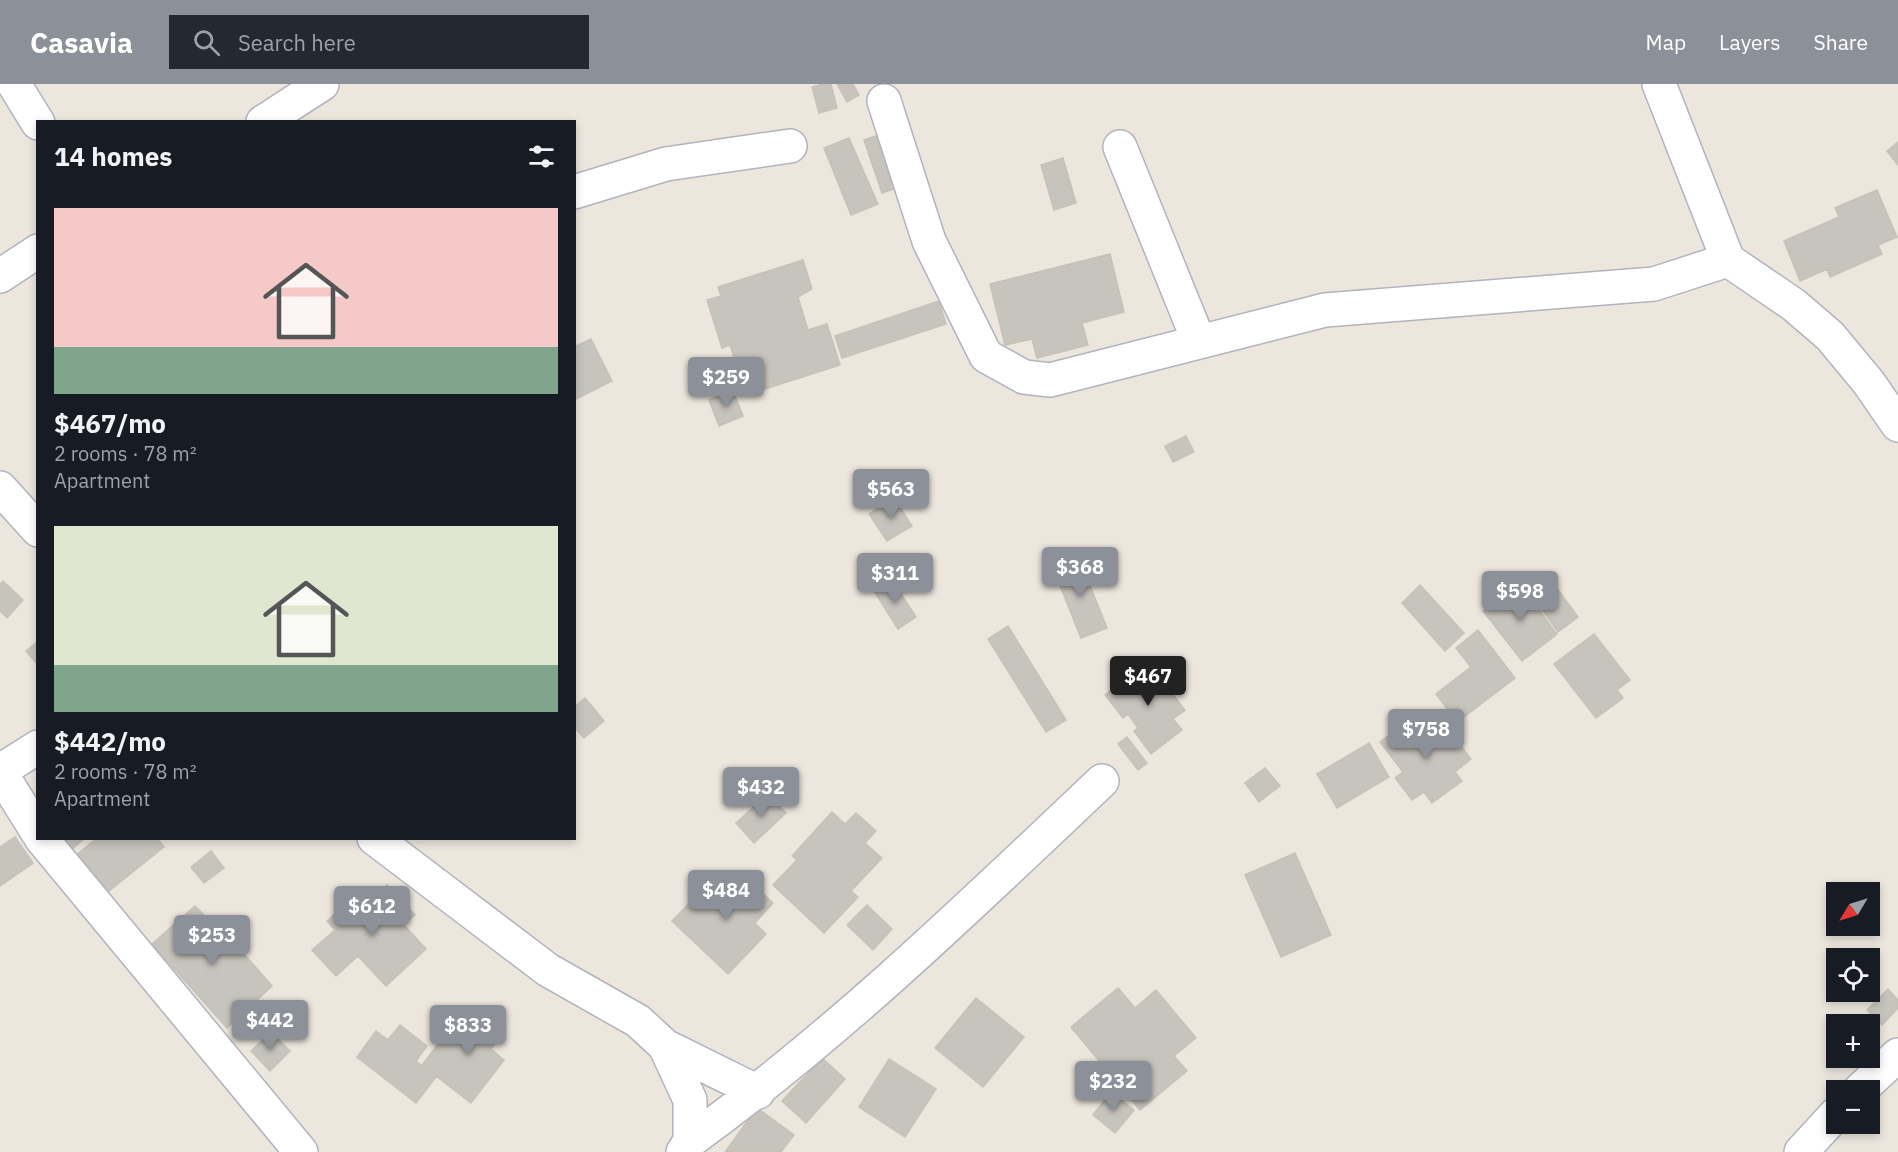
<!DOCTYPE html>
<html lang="en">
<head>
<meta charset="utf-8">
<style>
  :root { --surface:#171b24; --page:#242831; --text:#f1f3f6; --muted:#9ea1a6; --accent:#8c9099 }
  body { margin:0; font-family:"IBM Plex Sans",sans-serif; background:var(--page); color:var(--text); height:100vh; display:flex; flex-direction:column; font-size:22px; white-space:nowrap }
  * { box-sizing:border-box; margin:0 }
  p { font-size:20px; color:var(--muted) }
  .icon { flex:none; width:33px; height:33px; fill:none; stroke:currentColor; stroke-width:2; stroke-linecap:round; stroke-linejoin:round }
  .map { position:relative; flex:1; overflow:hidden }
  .side { position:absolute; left:36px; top:36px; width:540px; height:720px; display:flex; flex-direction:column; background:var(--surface); border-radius:0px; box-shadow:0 3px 9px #0003 }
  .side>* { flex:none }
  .needle { width:39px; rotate:232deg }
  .fabs { position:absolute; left:1826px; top:798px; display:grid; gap:12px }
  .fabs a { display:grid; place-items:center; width:54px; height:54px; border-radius:0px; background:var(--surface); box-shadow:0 3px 9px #0003; font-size:30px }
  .price { position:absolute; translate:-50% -51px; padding:0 14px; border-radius:6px; background:var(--accent); color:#fff; font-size:20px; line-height:39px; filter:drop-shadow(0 2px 3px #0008) }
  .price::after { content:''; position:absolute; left:50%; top:36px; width:18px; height:14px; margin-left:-9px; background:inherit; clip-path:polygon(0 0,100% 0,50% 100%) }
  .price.selected { background:#222; color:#fff }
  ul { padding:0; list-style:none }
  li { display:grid; align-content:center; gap:12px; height:318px; padding:0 18px }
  li span { display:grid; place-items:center; height:186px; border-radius:0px; color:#555 }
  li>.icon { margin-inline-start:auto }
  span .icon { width:108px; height:108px; fill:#fffc; stroke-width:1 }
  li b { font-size:26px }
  h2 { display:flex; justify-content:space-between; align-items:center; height:72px; padding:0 18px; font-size:26px }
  header { display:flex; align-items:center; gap:36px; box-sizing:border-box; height:84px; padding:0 30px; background:var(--accent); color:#fff }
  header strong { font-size:28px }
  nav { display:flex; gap:33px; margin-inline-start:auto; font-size:21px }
  .search { width:420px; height:54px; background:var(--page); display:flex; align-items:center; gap:15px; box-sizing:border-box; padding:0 21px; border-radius:0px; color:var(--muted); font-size:22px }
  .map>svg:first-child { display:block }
  .building { fill:#c7c3bd; stroke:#c7c2b7; stroke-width:1.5 }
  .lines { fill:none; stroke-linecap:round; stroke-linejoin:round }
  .street-casing { stroke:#b1b3bd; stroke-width:36 }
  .street { stroke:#fff; stroke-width:33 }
</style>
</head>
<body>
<header>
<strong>Casavia</strong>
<div class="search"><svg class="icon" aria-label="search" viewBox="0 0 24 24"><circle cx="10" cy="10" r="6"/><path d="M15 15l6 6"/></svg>Search here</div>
<nav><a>Map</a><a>Layers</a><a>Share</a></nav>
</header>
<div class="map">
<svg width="1898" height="1068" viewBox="0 0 1898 1068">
  <rect width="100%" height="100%" fill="#ece6dd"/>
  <path class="building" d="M823,0H831L837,24L819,29L812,3Z
    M837,0H853L859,11L847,18Z
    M888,48L906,101L882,109L864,56Z
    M849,54L878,120L851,131L824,64Z
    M1898,58V81L1887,67Z
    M1063,74L1076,119L1054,126L1041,81Z
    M1877,106L1897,153L1878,161L1882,170L1830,193L1827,185L1800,197L1784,157L1839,133L1835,124Z
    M1110,170L1124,228L1082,239L1088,261L1037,274L1032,255L1005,261L990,200Z
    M803,176L812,205L798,213L808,246L827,240L840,281L746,311L730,261L722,264L707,216L721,212L718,203Z
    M939,217L946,240L842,274L835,252Z
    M591,255L612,297L574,316V263Z
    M733,307L743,332L719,342L709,316Z
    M1186,352L1194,368L1173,378L1165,362Z
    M894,414L912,442L887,457L869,430Z
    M1079,474L1107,544L1081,554L1053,484Z
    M1548,492L1578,533L1558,548L1528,506Z
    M892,496L916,533L898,545L874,507Z
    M3,497L23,516L7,534L0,527V500Z
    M1520,500L1557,550L1522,577L1483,527Z
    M1420,501L1464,549L1445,567L1402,519Z
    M1008,542L1066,636L1046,648L988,555Z
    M1478,546L1515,594L1464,633L1457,623L1450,629L1436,610L1471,583L1456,564Z
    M1594,550L1630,596L1617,606L1623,614L1596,634L1554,580Z
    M38,557V581L26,567Z
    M1148,578L1185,626L1173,635L1182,646L1151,670L1134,647L1138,644L1128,630L1123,634L1105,611Z
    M585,614L604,637L584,654L574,643V623Z
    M1414,636L1433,640L1437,650L1447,643L1471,675L1455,688L1462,697L1432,719L1424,708L1412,716L1395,694L1403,688L1380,658L1403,641L1411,652Z
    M1127,653L1147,679L1138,686L1118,660Z
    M1369,659L1389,693L1337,724L1317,690Z
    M1265,684L1280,702L1259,718L1245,699Z
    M768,710L786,729L754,759L736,739Z
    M832,728L845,740L856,729L876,747L865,759L882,774L851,807L858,813L824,849L773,801L797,776L792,772Z
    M15,753L33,779L0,802V763Z
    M45,754H85L62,774Z
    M97,754H157L164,763L99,815L69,777Z
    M211,767L224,784L204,799L191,783Z
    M1295,769L1331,851L1281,873L1245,791Z
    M740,788L773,819L755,839L766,850L728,890L672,837L702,806L707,811L716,802L722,808Z
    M387,801L415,831L404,841L426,865L386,902L358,872L336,892L312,866L335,846L327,837L355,811L364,822Z
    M867,821L892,845L873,866L847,841Z
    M195,822L208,835L211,832L272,902L227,944L152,860Z
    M1118,904L1135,924L1156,906L1196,954L1174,972L1187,987L1140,1026L1071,943Z
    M1888,905L1898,916V924L1882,941L1867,926Z
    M976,914L1024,953L983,1003L935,964Z
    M479,924L506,945L491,965L504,976L471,1019L422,981L445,951L454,957Z
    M400,941L427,962L416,977L436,993L416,1019L357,973L376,947L388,956Z
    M271,948L290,967L270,987L251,967Z
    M822,974L845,995L806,1039L782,1017Z
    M889,975L936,1005L905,1053L859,1023Z
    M1111,1008L1134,1026L1115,1049L1093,1031Z
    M757,1024L794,1051L781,1068H725Z"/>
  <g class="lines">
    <g class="street-casing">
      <path id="street" d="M14,0L38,39
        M1659,0L1728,176L1794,221L1830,252L1869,299L1898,341
        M884,17L929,157L986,272L1024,293L1050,296L1325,226L1654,200L1728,176
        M263,38L322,0
        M1120,63L1199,258
        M574,108L666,80L790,62
        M0,192L38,167
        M0,404L38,446
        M0,687L38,663
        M0,688L38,749
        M41,754L301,1068
        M374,754L548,886L638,937L665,962L690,1016V1057L683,1068
        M665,962L758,1008
        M1860,1006L1898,971
        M690,1057C838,950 970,822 1102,697
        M1801,1068L1836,1030"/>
    </g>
    <use href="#street" class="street"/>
  </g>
</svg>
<div class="fabs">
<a><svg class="needle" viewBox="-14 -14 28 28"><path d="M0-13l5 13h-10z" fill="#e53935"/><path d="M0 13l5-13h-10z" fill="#9ea1a6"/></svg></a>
<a><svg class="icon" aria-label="locate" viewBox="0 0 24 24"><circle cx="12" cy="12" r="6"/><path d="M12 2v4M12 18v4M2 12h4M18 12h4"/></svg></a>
<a>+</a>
<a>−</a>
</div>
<b class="price" style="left:726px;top:324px">$259</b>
<b class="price" style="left:891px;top:436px">$563</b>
<b class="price" style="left:1080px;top:514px">$368</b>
<b class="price" style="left:895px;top:520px">$311</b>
<b class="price" style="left:1520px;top:538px">$598</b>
<b class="price selected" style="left:1148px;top:623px">$467</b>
<b class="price" style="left:1426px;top:676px">$758</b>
<b class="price" style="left:761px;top:734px">$432</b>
<b class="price" style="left:726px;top:837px">$484</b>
<b class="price" style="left:372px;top:853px">$612</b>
<b class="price" style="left:212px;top:882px">$253</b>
<b class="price" style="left:270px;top:967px">$442</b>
<b class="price" style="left:468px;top:972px">$833</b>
<b class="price" style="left:1113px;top:1028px">$232</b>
<section class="side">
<h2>14 homes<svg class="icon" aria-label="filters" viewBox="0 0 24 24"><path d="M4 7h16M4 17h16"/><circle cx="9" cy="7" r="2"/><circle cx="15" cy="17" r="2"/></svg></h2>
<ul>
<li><span style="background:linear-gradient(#f6c9c9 75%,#7fa58c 0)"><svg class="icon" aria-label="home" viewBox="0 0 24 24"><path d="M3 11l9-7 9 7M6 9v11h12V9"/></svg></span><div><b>$467/mo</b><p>2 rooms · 78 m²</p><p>Apartment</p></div></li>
<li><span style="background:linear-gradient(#dfe7d0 75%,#7fa58c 0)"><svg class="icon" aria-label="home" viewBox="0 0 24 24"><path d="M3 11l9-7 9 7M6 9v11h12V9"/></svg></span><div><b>$442/mo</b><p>2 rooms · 78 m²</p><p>Apartment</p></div></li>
</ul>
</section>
</div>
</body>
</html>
